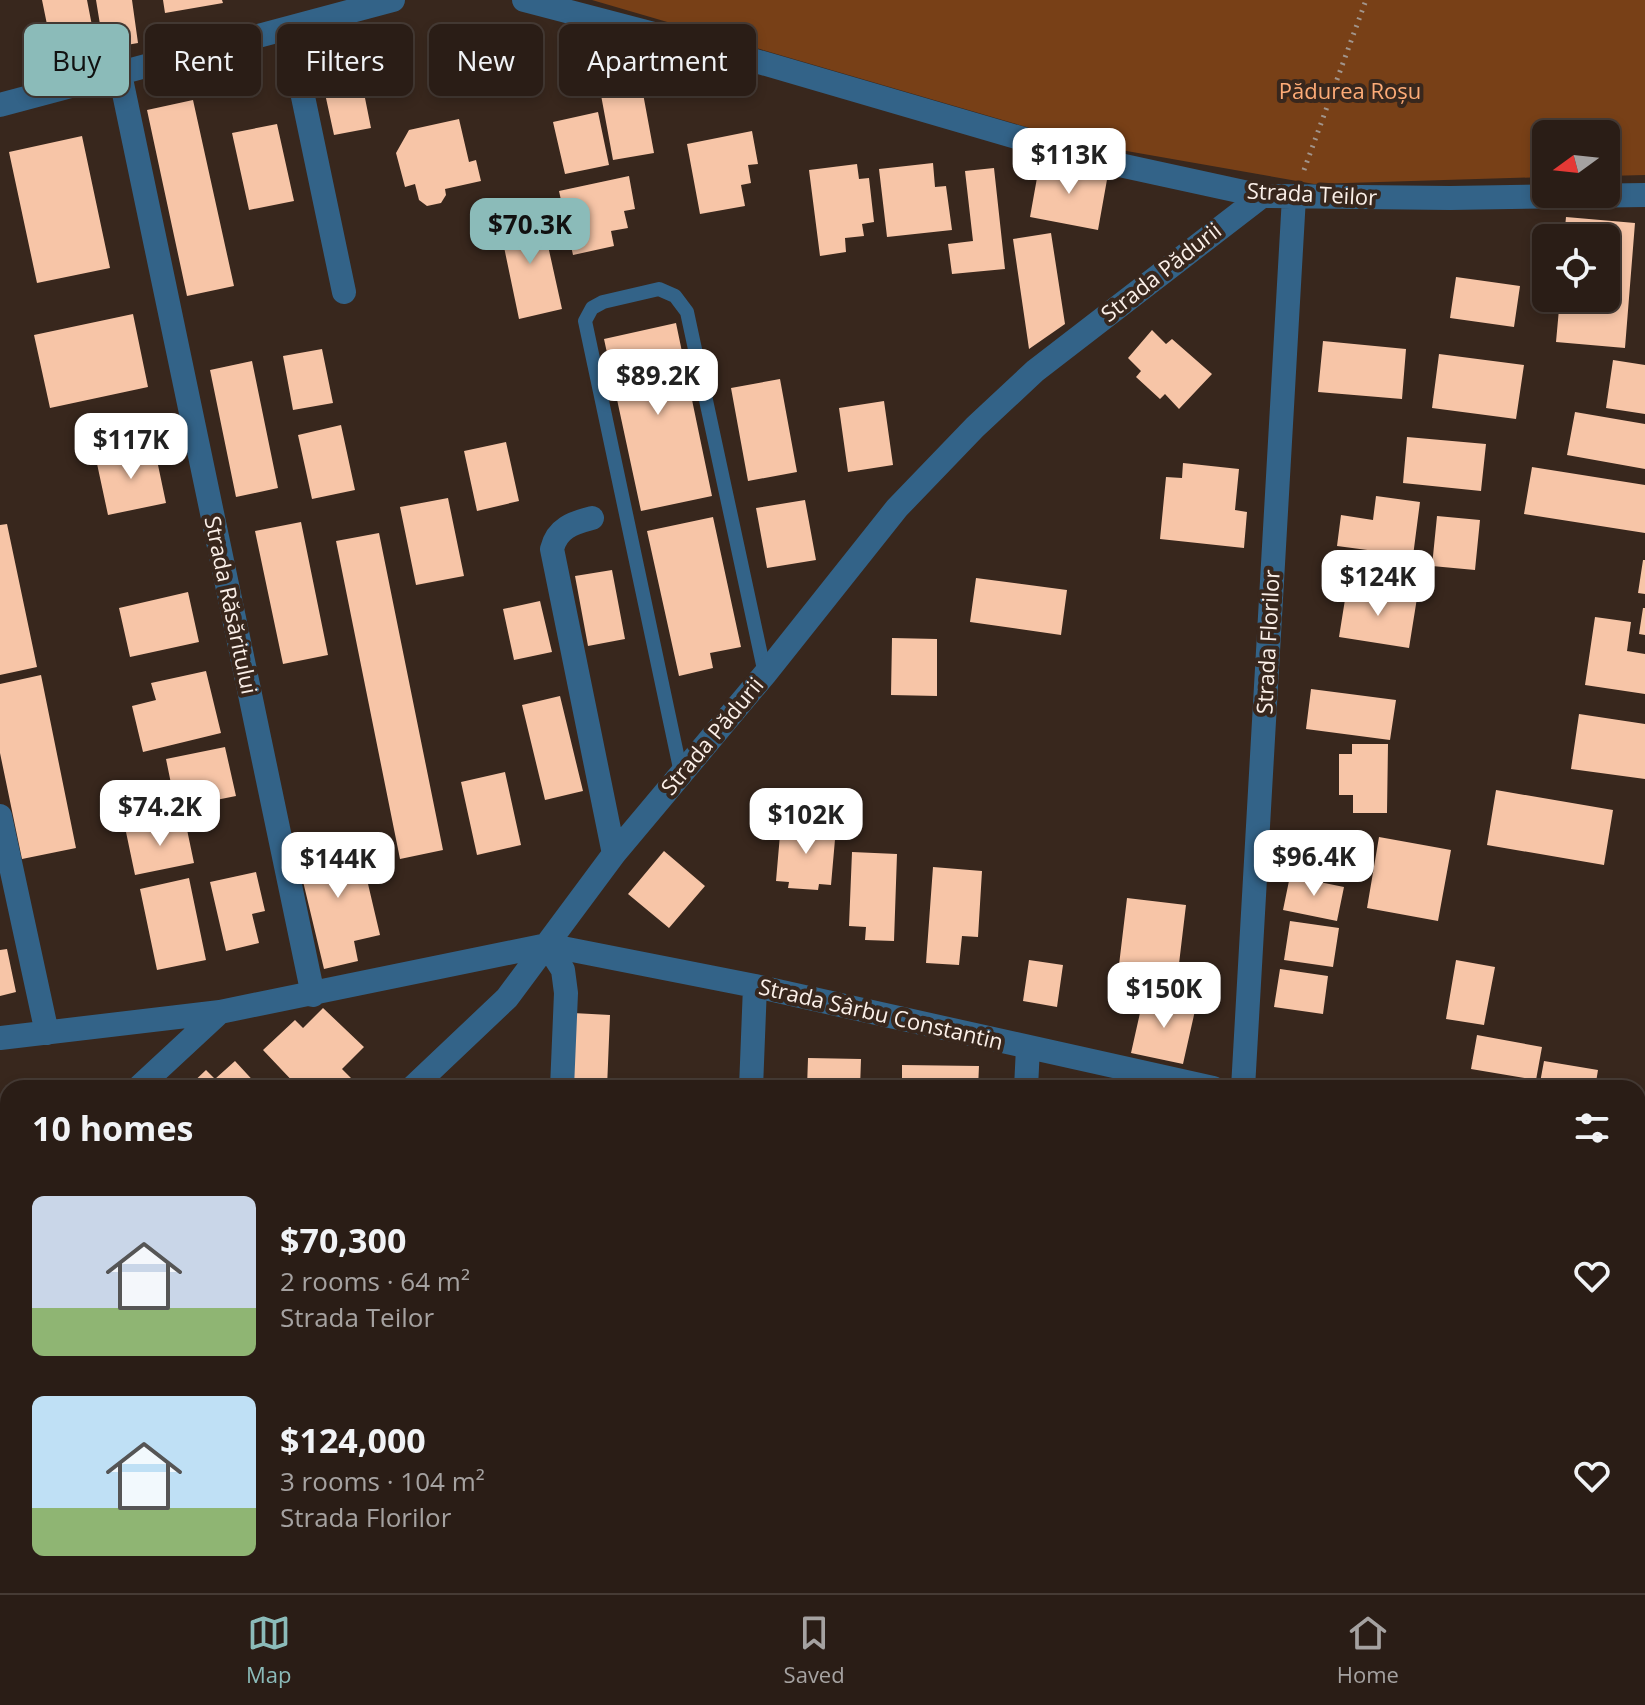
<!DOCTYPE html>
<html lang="en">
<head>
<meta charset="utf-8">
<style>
  :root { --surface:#2a1d16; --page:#32261f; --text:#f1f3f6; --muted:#a5a2a1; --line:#463b35; --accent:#8bbbb9 }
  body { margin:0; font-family:"Open Sans",sans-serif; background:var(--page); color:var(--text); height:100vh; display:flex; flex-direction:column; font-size:30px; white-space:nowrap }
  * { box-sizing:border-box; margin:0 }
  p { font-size:26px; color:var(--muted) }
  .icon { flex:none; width:44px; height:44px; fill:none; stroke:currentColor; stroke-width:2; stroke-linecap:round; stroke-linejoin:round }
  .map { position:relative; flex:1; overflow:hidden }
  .sheet { position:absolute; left:0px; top:1080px; width:1646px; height:514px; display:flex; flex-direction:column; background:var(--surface); border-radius:24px 24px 0 0; box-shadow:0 4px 12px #0003,0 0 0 2px var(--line) }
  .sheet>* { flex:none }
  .guide { position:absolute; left:24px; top:24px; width:800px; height:72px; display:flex; gap:16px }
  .needle { width:52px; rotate:255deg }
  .controls { position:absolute; left:1532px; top:120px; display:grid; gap:16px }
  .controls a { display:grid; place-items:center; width:88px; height:88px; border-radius:12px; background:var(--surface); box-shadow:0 4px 12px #0003,0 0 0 2px var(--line); font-size:40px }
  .price { position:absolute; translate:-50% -68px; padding:0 18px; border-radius:16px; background:#fff; color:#222; font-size:26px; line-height:52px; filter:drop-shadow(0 2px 4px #0008) }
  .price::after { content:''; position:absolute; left:50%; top:48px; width:24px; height:18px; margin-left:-12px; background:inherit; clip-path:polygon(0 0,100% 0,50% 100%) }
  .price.on { background:var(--accent); color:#111 }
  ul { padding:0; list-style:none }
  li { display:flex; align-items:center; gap:24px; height:200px; padding:0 32px }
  li span { display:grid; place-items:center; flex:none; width:224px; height:160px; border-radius:12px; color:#555 }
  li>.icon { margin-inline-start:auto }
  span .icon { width:96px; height:96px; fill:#fffc; stroke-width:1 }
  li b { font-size:34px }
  h2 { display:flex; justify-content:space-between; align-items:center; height:96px; padding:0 32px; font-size:34px }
  .chip { padding:0 28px; border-radius:12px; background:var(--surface); box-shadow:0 4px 12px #0003,0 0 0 2px var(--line); font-size:28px; line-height:72px }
  .chip.on { background:var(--accent); color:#111 }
  .tabs { display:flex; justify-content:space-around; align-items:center; height:112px; border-top:2px solid var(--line); background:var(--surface); font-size:22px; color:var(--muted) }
  .tabs a { display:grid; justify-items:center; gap:4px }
  .tabs .on { color:var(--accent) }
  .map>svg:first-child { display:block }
  .forest { fill:#784017 }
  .building { fill:#f7c5a7 }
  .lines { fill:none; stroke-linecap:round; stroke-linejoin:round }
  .path { stroke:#a2958c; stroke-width:5; stroke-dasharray:2 6; stroke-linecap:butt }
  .lane { stroke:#336388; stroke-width:14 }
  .street { stroke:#336388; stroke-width:24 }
  .labels { text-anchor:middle; stroke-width:8; stroke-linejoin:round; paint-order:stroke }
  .park-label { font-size:22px; fill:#fdab77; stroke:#38271d }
  .street-label { font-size:22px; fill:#fbf0e9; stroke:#38271d }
</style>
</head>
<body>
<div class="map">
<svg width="1645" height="1593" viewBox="0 0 1645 1593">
  <rect width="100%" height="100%" fill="#38271d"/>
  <path class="forest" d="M592,0H1645V175L1606,176V134H1546V177L1314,184L1081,143Z"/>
  <path class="building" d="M42,0H87L94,36L51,44Z
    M96,0H132L138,43L104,49Z
    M163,0H222L223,3L165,13Z
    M359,68L371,128L334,135L321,75Z
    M642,88L654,153L613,160L601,95Z
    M193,100L234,286L187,296L147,110Z
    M598,112L609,165L565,174L553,122Z
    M459,119L469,162L476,160L481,181L445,189L446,195L441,203L427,206L419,200L415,184L405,187L396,153L409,130Z
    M277,124L294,201L249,210L232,133Z
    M752,131L758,164L748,165L751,183L741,185L745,206L700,214L687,144Z
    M82,136L110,268L37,283L9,152Z
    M1040,161L1108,174L1098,230L1030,217Z
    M933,163L935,187L946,186L952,230L887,237L879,169Z
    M857,164L859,179L869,178L874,222L862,224L864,236L845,238L846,252L820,256L809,170Z
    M994,168L1005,269L952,274L948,244L973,241L965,171Z
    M629,176L635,209L624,211L628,228L611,231L614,246L573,255L559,191Z
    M541,214L562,309L519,319L499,223Z
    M1566,217L1635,223L1625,348L1556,342L1560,298H1606V238H1564Z
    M1051,233L1065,324L1029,349L1013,239Z
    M1456,277L1520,286L1514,327L1450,318Z
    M133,314L148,387L50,408L34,335Z
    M676,323L712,496L641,511L604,339Z
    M1152,330L1166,344L1172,339L1212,374L1179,409L1165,394L1160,399L1136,377L1141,371L1128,358Z
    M1323,341L1406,349L1402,399L1318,392Z
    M322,349L333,403L293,410L283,356Z
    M1439,354L1524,365L1516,419L1432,408Z
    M1613,360L1645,365V414L1606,408Z
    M252,361L278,488L236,497L210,370Z
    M780,379L797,472L748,481L731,388Z
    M884,401L893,465L848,472L839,408Z
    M1575,412L1645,424V469L1567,455Z
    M341,425L355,490L312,499L298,435Z
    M1407,437L1486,444L1481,491L1403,483Z
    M506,442L519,501L477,511L464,451Z
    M154,446L166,503L108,515L96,459Z
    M1183,463L1239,469L1235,510L1247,512L1244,548L1160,539L1166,477L1182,478Z
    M1532,467L1645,485V533L1524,514Z
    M1376,496L1420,502L1413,556L1337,546L1341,515L1373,520Z
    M448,498L464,576L416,585L400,507Z
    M805,500L816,560L767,568L756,508Z
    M1437,516L1480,520L1475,570L1432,566Z
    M713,517L741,647L710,653L713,668L679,676L647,531Z
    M301,522L328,655L283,664L255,531Z
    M7,524L37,667L0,675V525Z
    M379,533L443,850L400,859L336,541Z
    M1643,560H1645V594L1638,593Z
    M612,570L625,639L588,646L575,576Z
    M976,578L1067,590L1061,635L970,622Z
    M1347,587L1417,598L1409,648L1339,637Z
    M188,592L199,642L130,657L119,608Z
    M540,601L552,652L514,660L503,609Z
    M1643,608H1645V635L1639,634Z
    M1595,617L1631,622L1627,651L1645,654V694L1585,685Z
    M892,638L937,639V696L891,695Z
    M206,671L221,733L143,752L132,706L156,700L151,683Z
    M41,675L76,848L22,859L0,753V684Z
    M1311,689L1396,700L1390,740L1306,729Z
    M560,696L583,791L545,800L522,705Z
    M1579,714L1645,724V779L1571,769Z
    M1352,744H1388L1387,813H1353V795H1339V754H1352Z
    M225,747L236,796L176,808L166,759Z
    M505,772L521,845L477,855L461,782Z
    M1496,790L1613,810L1604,865L1487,845Z
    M185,820L194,863L135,875L126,832Z
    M781,823L836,828L831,885L819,884L818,890L788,888L789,882L776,881Z
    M357,837L380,935L354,941L358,961L324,969L296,852Z
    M1379,837L1451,850L1438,921L1367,908Z
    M664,851L705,886L669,928L628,894Z
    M852,852L897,854L894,941L865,940L866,927L849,926Z
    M933,867L982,871L978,937L962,936L959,965L926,963Z
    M256,872L265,911L252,914L259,943L226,951L210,882Z
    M1290,876L1344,887L1337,921L1283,910Z
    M189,878L206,960L157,970L140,889Z
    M1127,898L1186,905L1178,972L1119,965Z
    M1290,921L1339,928L1333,967L1284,960Z
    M7,949L16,992L0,996V950Z
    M1029,960L1063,965L1057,1007L1023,1001Z
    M1456,960L1495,967L1484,1025L1446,1019Z
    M1280,969L1328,976L1323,1014L1274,1007Z
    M1144,995L1196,1006L1183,1064L1131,1053Z
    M323,1008L364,1047L342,1069L351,1078L339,1088H299L263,1050L295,1020L303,1028Z
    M573,1013L610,1015L607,1088H570Z
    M1477,1035L1542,1047L1536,1080L1471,1069Z
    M808,1058L861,1059L860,1088H807Z
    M235,1061L260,1088H187L206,1070L215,1079Z
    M1544,1061L1598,1070L1595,1088H1539Z
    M902,1065L979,1066L978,1088H902Z
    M1645,1227V1287H1638V1228Z
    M0,1317L8,1327V1377L0,1383Z
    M155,1586H195V1593H155Z
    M223,1586H286V1593H223Z
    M420,1586H479L478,1593H420Z
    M602,1586H667V1593H602Z
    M777,1586H856L855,1593H776Z
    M880,1586H937V1593H879Z
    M1248,1586H1287V1593H1248Z"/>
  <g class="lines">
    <path class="path" d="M1304,170L1366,0"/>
    <path class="lane" d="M681,773L585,321L592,308L603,302L659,289L675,296L687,312L765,674
      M0,1298L8,1307"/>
    <path class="street" d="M524,0L742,57L1092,159L1262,196L1450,198L1645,195
      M289,30L344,292
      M120,74L313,995
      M0,105L393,0
      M592,518C573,523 557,528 552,549L614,854
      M0,816L47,1033
      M547,945L563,970L566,993L562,1088
      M0,1038L220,1012L547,945L755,986L1213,1088
      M138,1088L220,1012
      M412,1088L507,998L614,854L765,674L897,508L975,427L1035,371L1262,196
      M751,1088L755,986
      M1026,1088L1028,1047
      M1243,1088L1294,197
      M1638,1179L1645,1180
      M0,1217L8,1209
      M0,1463L8,1456
      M96,1593V1586
      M308,1593V1586
      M538,1593V1586
      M730,1593V1586
      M1001,1593V1586
      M1224,1593V1586"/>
  </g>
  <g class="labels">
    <g class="park-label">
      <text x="1350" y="99">Pădurea Roșu</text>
    </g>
    <g class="street-label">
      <text transform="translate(1312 194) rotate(3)" y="8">Strada Teilor</text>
      <text transform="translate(1161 272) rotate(-38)" y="8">Strada Pădurii</text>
      <text transform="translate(231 605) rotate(78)" y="8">Strada Răsăritului</text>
      <text transform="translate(1268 642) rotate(-87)" y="8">Strada Florilor</text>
      <text transform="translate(712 736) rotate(-50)" y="8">Strada Pădurii</text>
      <text transform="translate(881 1014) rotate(13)" y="8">Strada Sârbu Constantin</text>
    </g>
  </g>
</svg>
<div class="controls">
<a><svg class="needle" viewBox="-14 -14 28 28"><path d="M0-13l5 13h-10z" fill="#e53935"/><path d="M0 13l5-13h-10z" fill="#a5a2a1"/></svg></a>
<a><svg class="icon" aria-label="locate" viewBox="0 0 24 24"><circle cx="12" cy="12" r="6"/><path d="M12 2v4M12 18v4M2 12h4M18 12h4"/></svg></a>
</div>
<b class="price" style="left:1069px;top:196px">$113K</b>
<b class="price on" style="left:530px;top:266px">$70.3K</b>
<b class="price" style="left:658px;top:417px">$89.2K</b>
<b class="price" style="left:131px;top:481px">$117K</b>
<b class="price" style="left:1378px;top:618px">$124K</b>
<b class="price" style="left:160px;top:848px">$74.2K</b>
<b class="price" style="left:806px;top:856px">$102K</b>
<b class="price" style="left:1314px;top:898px">$96.4K</b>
<b class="price" style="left:338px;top:900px">$144K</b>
<b class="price" style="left:1164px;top:1030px">$150K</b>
<div class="guide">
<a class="chip on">Buy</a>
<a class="chip">Rent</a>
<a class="chip">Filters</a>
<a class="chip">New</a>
<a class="chip">Apartment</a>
</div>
<section class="sheet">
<h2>10 homes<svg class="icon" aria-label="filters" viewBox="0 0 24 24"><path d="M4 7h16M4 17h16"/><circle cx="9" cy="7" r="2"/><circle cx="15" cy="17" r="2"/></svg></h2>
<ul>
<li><span style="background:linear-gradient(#c9d6e8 70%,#8fb573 0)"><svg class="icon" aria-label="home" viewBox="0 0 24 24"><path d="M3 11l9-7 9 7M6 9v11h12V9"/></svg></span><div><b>$70,300</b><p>2 rooms · 64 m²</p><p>Strada Teilor</p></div><svg class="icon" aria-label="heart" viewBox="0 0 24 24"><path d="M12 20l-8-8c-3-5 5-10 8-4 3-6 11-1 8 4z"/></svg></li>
<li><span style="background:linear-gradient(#bfe0f5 70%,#8fb573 0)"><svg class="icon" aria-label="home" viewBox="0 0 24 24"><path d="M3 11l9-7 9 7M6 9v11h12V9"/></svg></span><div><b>$124,000</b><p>3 rooms · 104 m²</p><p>Strada Florilor</p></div><svg class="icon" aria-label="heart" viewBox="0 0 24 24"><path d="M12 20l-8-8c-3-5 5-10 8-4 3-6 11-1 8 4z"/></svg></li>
</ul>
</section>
</div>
<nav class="tabs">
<a class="on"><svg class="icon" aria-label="map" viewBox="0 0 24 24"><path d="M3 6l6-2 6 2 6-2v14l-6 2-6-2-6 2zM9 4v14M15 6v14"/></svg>Map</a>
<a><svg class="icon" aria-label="saved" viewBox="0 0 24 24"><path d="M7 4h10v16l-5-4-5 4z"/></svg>Saved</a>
<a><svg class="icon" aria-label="home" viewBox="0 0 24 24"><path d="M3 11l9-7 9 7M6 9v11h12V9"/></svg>Home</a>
</nav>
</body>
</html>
